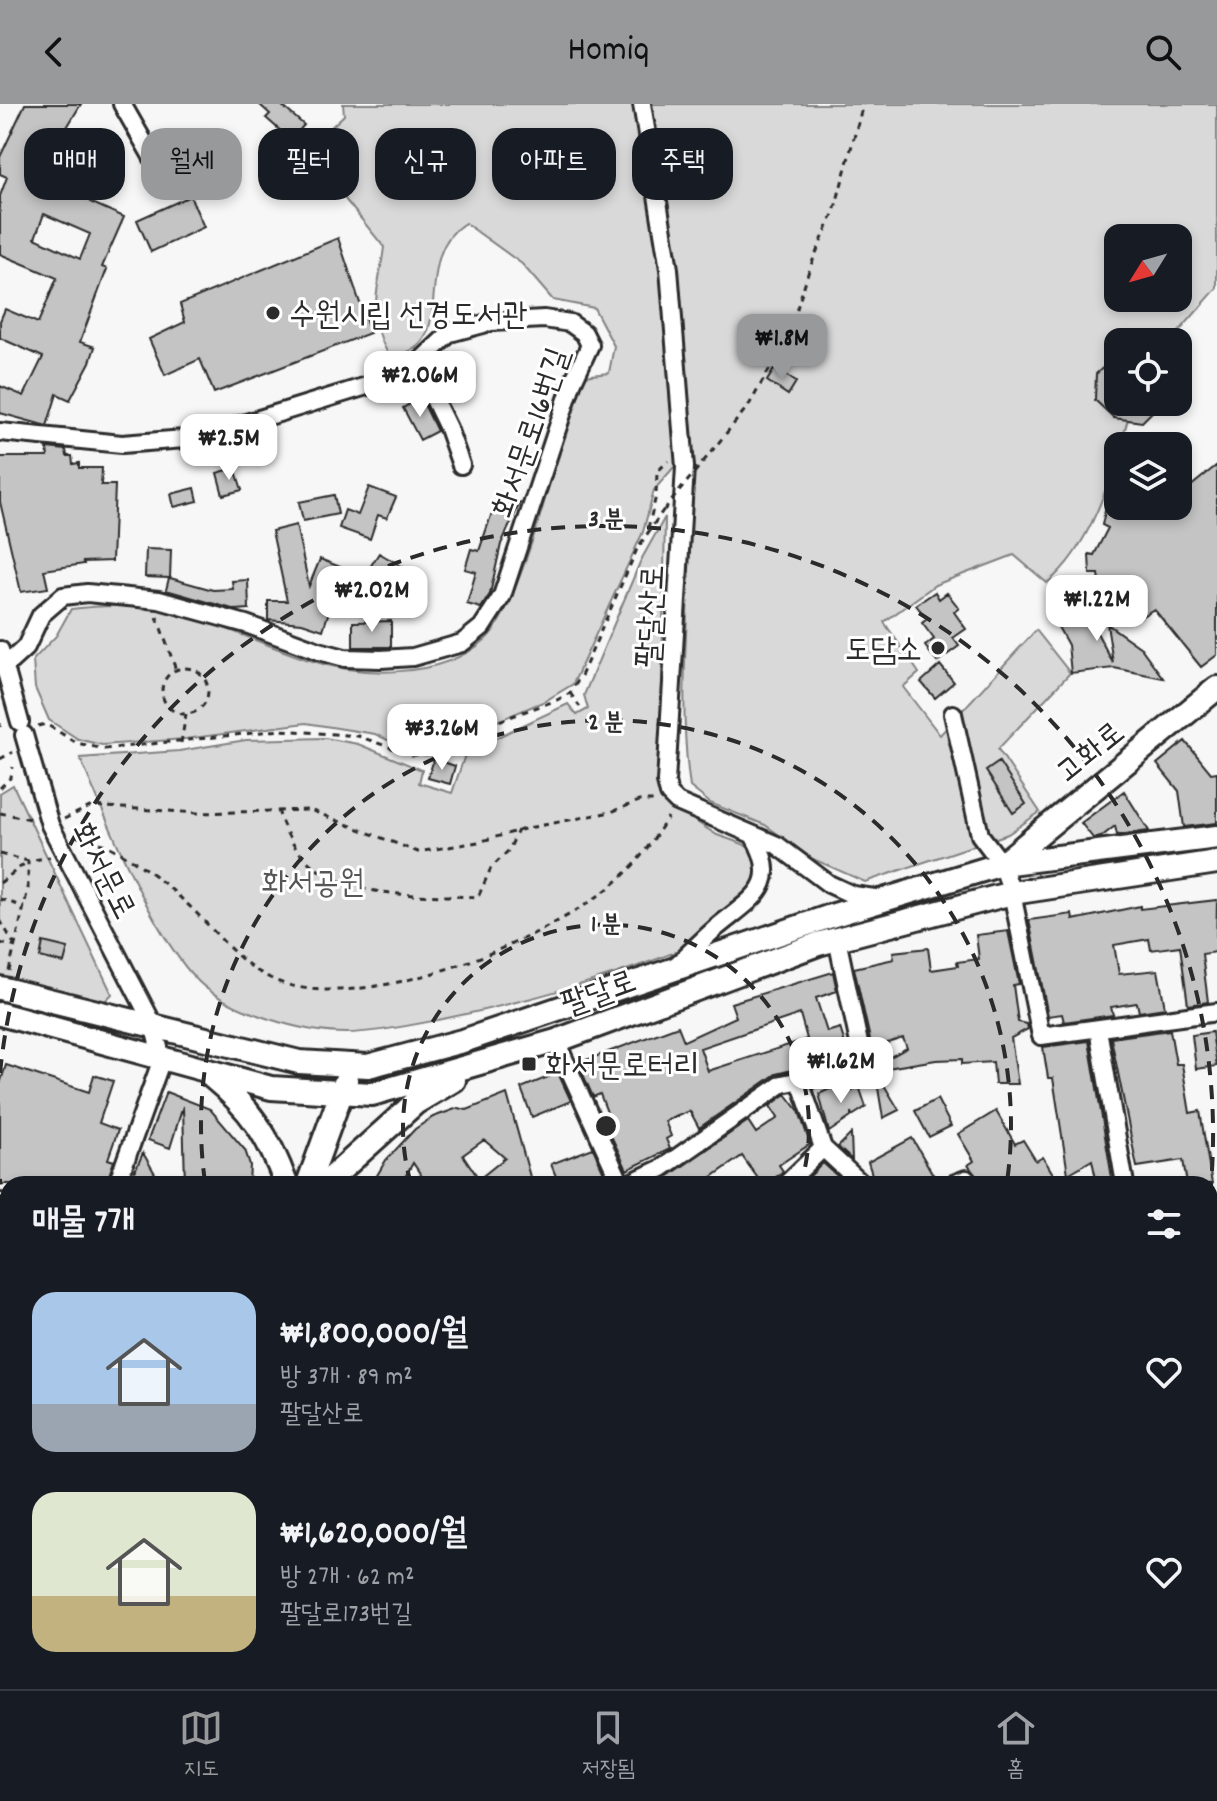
<!DOCTYPE html>
<html lang="ko">
<head>
<meta charset="utf-8">
<style>
  :root { --surface:#171b24; --page:#20242c; --text:#f1f3f6; --muted:#9ea1a6; --line:#363941; --accent:#98999b }
  body { margin:0; font-family:Dekko,"Poor Story",sans-serif; background:var(--page); color:var(--text); height:100vh; display:flex; flex-direction:column; font-size:30px; white-space:nowrap }
  * { box-sizing:border-box; margin:0 }
  p { font-size:26px; color:var(--muted) }
  .icon { flex:none; width:44px; height:44px; fill:none; stroke:currentColor; stroke-width:2; stroke-linecap:round; stroke-linejoin:round }
  .map { position:relative; flex:1; overflow:hidden }
  .panel { position:absolute; left:0px; top:1072px; width:1218px; height:514px; display:flex; flex-direction:column; background:var(--surface); border-radius:24px 24px 0 0; box-shadow:0 4px 12px #0003 }
  .panel>* { flex:none }
  .hud { position:absolute; left:24px; top:24px; width:800px; height:72px; display:flex; gap:16px }
  .needle { width:52px; rotate:233deg }
  .buttons { position:absolute; left:1104px; top:120px; display:grid; gap:16px }
  .buttons a { display:grid; place-items:center; width:88px; height:88px; border-radius:16px; background:var(--surface); box-shadow:0 4px 12px #0003; font-size:40px }
  .price { position:absolute; translate:-50% -68px; padding:0 18px; border-radius:16px; background:#fff; color:#222; font-size:26px; line-height:52px; filter:drop-shadow(0 2px 4px #0008) }
  .price::after { content:''; position:absolute; left:50%; top:48px; width:24px; height:18px; margin-left:-12px; background:inherit; clip-path:polygon(0 0,100% 0,50% 100%) }
  .price.selected { background:var(--accent); color:#111 }
  ul { padding:0; list-style:none }
  li { display:flex; align-items:center; gap:24px; height:200px; padding:0 32px }
  li span { display:grid; place-items:center; flex:none; width:224px; height:160px; border-radius:24px; color:#555 }
  li>.icon { margin-inline-start:auto }
  span .icon { width:96px; height:96px; fill:#fffc; stroke-width:1 }
  li b { font-size:34px }
  h2 { display:flex; justify-content:space-between; align-items:center; height:96px; padding:0 32px; font-size:34px }
  .pill { padding:0 28px; border-radius:24px; background:var(--surface); box-shadow:0 4px 12px #0003; font-size:28px; line-height:72px }
  .pill.selected { background:var(--accent); color:#111 }
  header { display:flex; justify-content:space-between; align-items:center; height:104px; padding:0 32px; background:var(--accent); color:#111; font-size:36px; font-weight:600 }
  .tab-bar { display:flex; justify-content:space-around; align-items:center; height:112px; border-top:2px solid var(--line); background:var(--surface); font-size:22px; color:var(--muted) }
  .tab-bar a { display:grid; justify-items:center; gap:4px }
  .tab-bar .selected { color:var(--accent) }
  .map>svg:first-child { display:block }
  .green { fill:#d9d9d9; stroke:#828282; stroke-width:2; fill-rule:evenodd }
  .building { fill:#c4c4c4; stroke:#2b2b2b; stroke-width:2; fill-rule:evenodd }
  .lines { fill:none; stroke-linecap:round; stroke-linejoin:round }
  .street-casing { stroke:#2b2b2b; stroke-width:22 }
  .secondary-casing { stroke:#2b2b2b; stroke-width:28 }
  .path { stroke:#2b2b2b; stroke-width:3; stroke-dasharray:6 6; stroke-linecap:butt }
  .street { stroke:#fff; stroke-width:16 }
  .secondary { stroke:#fff; stroke-width:22 }
  .path-bridge { stroke:#2b2b2b; stroke-width:3; stroke-dasharray:6 6; stroke-linecap:butt }
  .ring { fill:none; stroke:#2b2b2b; stroke-width:4; stroke-dasharray:14 10 }
  .poi-dot { fill:#2b2b2b; stroke:#fff; stroke-width:3 }
  .labels { text-anchor:middle; stroke-width:6; stroke-linejoin:round; paint-order:stroke }
  .poi-label { font-size:32px; fill:#2b2b2b; stroke:#fff; text-anchor:start }
  .street-label { font-size:32px; fill:#2b2b2b; stroke:#fff }
  .park-label { font-size:32px; fill:#565656; stroke:#fff }
  .centre { fill:#2b2b2b; stroke:#fff; stroke-width:4 }
  .ring-label { font-size:24px; text-anchor:middle; font-weight:bold; fill:#2b2b2b; stroke:#fff; stroke-width:6; stroke-linejoin:round; paint-order:stroke }
</style>
</head>
<body>
<header><svg class="icon" aria-label="back" viewBox="0 0 24 24"><path d="M15 5l-7 7 7 7"/></svg>Homiq<svg class="icon" aria-label="search" viewBox="0 0 24 24"><circle cx="10" cy="10" r="6"/><path d="M15 15l6 6"/></svg></header>
<div class="map">
<svg width="1217" height="1585" viewBox="0 0 1217 1585">
  <rect width="100%" height="100%" fill="#f7f7f7"/>
  <filter id="ink" filterUnits="userSpaceOnUse"><feTurbulence type="fractalNoise" baseFrequency=".0125" numOctaves="2"/><feDisplacementMap in="SourceGraphic" scale="16" xChannelSelector="R" yChannelSelector="G"/><feConvolveMatrix kernelMatrix="1 2 1 2 8 2 1 2 1" color-interpolation-filters="sRGB"/></filter>
  <g filter="url(#ink)">
    <path class="green" d="M343,0H1217V184L1170,238H1118V298H1133C1116,355 1096,440 1047,479L1014,451L935,481L884,518L919,569L903,583L940,631L1036,526L1070,569L998,645L1040,708L1008,730L865,778L813,755L765,721L710,699L690,683C674,572 698,459 688,347L654,386L643,428L573,580L545,597L436,643L409,646L375,630L306,619L185,635L102,641L78,635L49,616L35,584L33,556L56,532L71,505C175,492 213,523 306,555C360,573 440,576 486,535C521,503 561,336 576,284L583,272L609,269L614,242L594,204L553,196L522,160L465,119C419,147 445,214 420,240C415,246 405,249 398,253L388,250C366,210 379,185 384,143L306,47L344,11ZM1118,134H1178V194H1118Z
      M665,413L660,694L717,731L743,740L764,755C767,766 770,779 765,790C737,853 416,929 346,929C304,929 230,908 199,878C154,835 106,714 80,654L179,647L246,636L325,634L358,640L422,666L419,679L452,689L466,648L568,600L577,611L588,605L584,591L641,456Z
      M13,681L112,890L101,901L0,877V689Z"/>
    <path class="building" d="M25,0H81L60,35L98,26L105,53L38,70L92,93L90,98L124,113L102,163L107,165L80,238L95,243L90,258L70,296L57,290L47,322L0,309V282L24,292L43,253L0,234V217L5,205L38,219L57,174L0,150V92L7,73L0,70V53ZM44,110L90,130L80,155L35,134Z
      M259,0H280L304,21L291,36L266,14L270,10Z
      M190,92L204,123L151,148L137,116Z
      M338,134L370,229L214,289L200,255L165,271L149,235L185,218L180,200Z
      M1118,250V298H1151L1156,304L1142,318L1114,314L1095,296L1096,270Z
      M775,264L796,278L788,291L767,277Z
      M421,294L437,327L420,336L403,304Z
      M47,344L66,346L67,352H72L73,360L79,359V364H102L101,381H115L112,457L83,458L84,460L44,466L48,484L21,488L0,398V353H48Z
      M1217,361V551L1201,563L1154,505L1139,514L1106,516L1099,470H1090L1089,450L1094,451L1108,424L1102,421L1106,402H1178V383L1185,387Z
      M235,364L242,386L223,391L217,369Z
      M369,383L396,393L387,414L378,411L370,435L339,424L345,406L358,411Z
      M195,384L198,397L174,403L171,390Z
      M334,391L338,410L303,417L299,398Z
      M498,391L520,399L501,440L490,490L481,504L467,500L476,468L465,465L471,445L479,447Z
      M296,421L309,482L320,455L343,464L323,526L302,519L268,516V497H287L272,427Z
      M146,445L171,446L170,474L213,486L233,485L232,477L248,476L249,505L236,506L166,486L169,474L145,473Z
      M379,449L405,464L391,487L365,471Z
      M935,488L939,495L947,489L959,504L954,508L966,525L953,534L959,542L937,558L925,542L934,535L922,519L927,515L916,501Z
      M1076,489L1113,559L1107,520L1141,544L1163,574L1114,564L1071,569L1068,541L1052,512L1054,500Z
      M391,517V543H353V518Z
      M940,561L954,578L935,594L921,578Z
      M1185,637L1211,669L1217,668V719L1184,723L1179,687L1157,660Z
      M434,655L455,662L450,680L428,674Z
      M999,658L1026,700L1013,709L986,667Z
      M1124,687L1149,727L1117,731L1115,722L1101,733L1093,734L1081,719Z
      M1217,796L1216,848L1202,850L1208,898L1188,901L1180,842L1151,846L1149,835L1114,841L1119,870L1158,866L1165,904L1139,908L1137,899L1111,903L1113,911L1064,918L1062,910L1048,912L1029,816L1072,810L1073,816L1140,802V805Z
      M1008,827L1019,880L1013,881L1018,918L1027,920L1028,925L1011,934L1018,980H995L993,958L962,960V955L936,956L875,966V961L907,944L903,934L872,944L854,864L894,855L893,848L928,844L931,866L958,862L957,858L979,855L976,831Z
      M43,838L68,844L64,859L40,853Z
      M833,868L837,887L816,894L827,928L840,924L849,952L776,970L699,1024L690,1007L665,1017L671,1032L666,1035L670,1045L627,1066L606,1021L611,1019L600,990L593,993L578,959L678,922L684,937L736,913L731,899ZM800,910L807,935L708,967L700,944Z
      M1170,926L1176,960H1182L1190,1009L1200,1007L1212,1080H1187L1183,1056L1137,1063L1111,934Z
      M1212,928L1217,962L1196,965L1192,931Z
      M1089,937L1102,1014L1113,1080H1097L1092,1056L1068,1070L1053,974H1048L1043,943Z
      M6,961L89,988L94,971L113,977L99,1019L118,1026L108,1055L114,1057L106,1080H0V980Z
      M875,966L899,1006L883,1014Z
      M558,969L571,997L532,1013L521,984Z
      M844,978L849,988L859,982L866,1003L852,1012L851,1008V1013L829,1028L819,990Z
      M166,988L210,1005L245,1046L250,1061L249,1080H185L183,1002L170,1044L148,1036Z
      M507,990L532,1080H427L413,1059L401,1080H372L386,1056L415,1025L433,1013L458,1004L467,1006ZM484,1036L505,1054L479,1075L463,1051Z
      M786,990L799,1007L810,1040L779,1061L783,1067L768,1080H762L742,1052L702,1080H657L748,1017L756,1029L778,1014L770,1002Z
      M937,995L951,1022L929,1033L915,1007Z
      M996,1007L1015,1040L1023,1036L1036,1057L1043,1053L1059,1080H1039L1027,1073L1016,1080H982L968,1061L974,1057L958,1030Z
      M851,1030L852,1056L838,1043Z
      M912,1034L935,1074L925,1080H875L868,1058Z
      M593,1044L605,1071L581,1080H559L551,1060Z
      M143,1049L161,1080H129Z
      M823,1059L846,1080H802Z"/>
    <g class="lines">
      <g class="street-casing">
        <path id="street" d="M122,0L166,77
          M642,0L669,165L685,363L666,678L669,690L677,698L777,741L829,780L853,791L882,795
          M417,260L448,324L461,361
          M0,328L122,340L197,334L386,276L417,260L450,229L491,218L544,215L570,219L584,229L590,241L572,280L502,492L482,523L462,539L413,553L381,555L345,554L319,547L246,520L159,496L87,489L63,492L41,511L26,543L4,563
          M0,546L20,618
          M953,610L980,731L1002,760L1012,789L1041,932L1217,908
          M24,631L50,721L153,920L162,955L117,1080
          M675,862C689,850 702,836 716,824C753,793 783,782 753,731
          M1098,925L1125,1080
          M556,937L621,1080
          M800,977L823,1044L862,1080
          M628,1080L662,1064L782,980L864,963L837,835
          M786,1080L823,1044
          M953,1080L966,1075L970,1080
          M0,1098L8,1100
          M0,1178L8,1158
          M1210,1202L1217,1197
          M0,1361L8,1364
          M0,1397L8,1376
          M336,1578V1585
          M501,1585L516,1583V1578"/>
      </g>
      <g class="secondary-casing">
        <path id="secondary" d="M1002,760L1217,584
          M0,884L299,958L368,962L466,936L831,812L1002,760L1217,733
          M0,910L271,984L372,990L556,937L818,840L1012,789L1217,758
          M211,972C250,1004 269,1032 286,1080
          M308,1080L346,976
          M325,1080L415,999L454,976
          M109,1585L112,1578"/>
      </g>
      <path class="path" d="M703,358L749,301L788,233L810,163L834,108L863,0
        M648,424L656,392L657,368L668,357
        M157,513L176,566
        M162 587a23 23 0 1 1 46 0a23 23 0 1 1-46 0Z
        M570,589L580,603
        M0,619V623
        M38,622L46,620L77,639L104,645L281,626L358,632L412,651L428,650L493,619L557,596L570,589L581,572L637,445L664,405
        M181,639L186,610
        M0,655L13,648
        M0,684L11,673L13,663
        M278,706C305,801 400,789 478,793L491,764L509,746L518,726
        M0,709L31,715
        M64,715L92,702L198,709L310,706L418,748L478,738L528,724L611,708L639,697H655
        M76,732C87,737 100,738 110,743C136,756 163,777 184,797C212,822 235,857 270,874C354,916 541,839 610,783C635,763 651,740 668,713
        M0,750L28,757L50,753
        M0,779L28,757
        M0,795L24,803
        M0,816L16,843
        M0,839L16,843
        M9,867L28,785V757"/>
      <use href="#street" class="street"/>
      <use href="#secondary" class="secondary"/>
      <path class="path-bridge" d="M664,406L703,358"/>
    </g>
  </g>
  <g class="ring">
    <path d="M411 1080A203 203 0 1 1 801 1080"/>
    <path d="M205 1078A405 405 0 1 1 1007 1078"/>
    <path d="M7 1128A608 608 0 0 1 0 1075M0 969A608 608 0 1 1 1210 1091"/>
  </g>
  <g class="poi-dot">
    <circle cx="273" cy="209" r="8"/>
    <circle cx="938" cy="544" r="8"/>
    <rect x="521" y="952" width="16" height="16" rx="4"/>
  </g>
  <g class="labels">
    <g class="poi-label">
      <text x="289" y="220">수원시립 선경도서관</text>
      <text x="922" y="555" text-anchor="end">도담소</text>
      <text x="545" y="971">화서문로터리</text>
    </g>
    <g class="street-label">
      <text transform="translate(529 328) rotate(-71)" y="11">화서문로16번길</text>
      <text transform="translate(649 512) rotate(-87)" y="11">팔달산로</text>
      <text transform="translate(1089 647) rotate(-39)" y="11">고화로</text>
      <text transform="translate(105 766) rotate(63)" y="11">화서문로</text>
      <text transform="translate(598 887) rotate(-20)" y="11">팔달로</text>
    </g>
    <g class="park-label">
      <text x="313" y="788">화서공원</text>
    </g>
  </g>
  <circle cx="606" cy="1022" r="12" class="centre"/>
  <g class="ring-label">
    <text x="606" y="422">3 분</text>
    <text x="606" y="625">2 분</text>
    <text x="606" y="827">1 분</text>
  </g>
</svg>
<div class="buttons">
<a><svg class="needle" viewBox="-14 -14 28 28"><path d="M0-13l5 13h-10z" fill="#e53935"/><path d="M0 13l5-13h-10z" fill="#9ea1a6"/></svg></a>
<a><svg class="icon" aria-label="locate" viewBox="0 0 24 24"><circle cx="12" cy="12" r="6"/><path d="M12 2v4M12 18v4M2 12h4M18 12h4"/></svg></a>
<a><svg class="icon" aria-label="layers" viewBox="0 0 24 24"><path d="M12 4l9 5-9 5-9-5zM3 14l9 5 9-5"/></svg></a>
</div>
<b class="price selected" style="left:782px;top:278px">₩1.8M</b>
<b class="price" style="left:420px;top:315px">₩2.06M</b>
<b class="price" style="left:229px;top:378px">₩2.5M</b>
<b class="price" style="left:372px;top:530px">₩2.02M</b>
<b class="price" style="left:1097px;top:539px">₩1.22M</b>
<b class="price" style="left:442px;top:668px">₩3.26M</b>
<b class="price" style="left:841px;top:1001px">₩1.62M</b>
<div class="hud">
<a class="pill">매매</a>
<a class="pill selected">월세</a>
<a class="pill">필터</a>
<a class="pill">신규</a>
<a class="pill">아파트</a>
<a class="pill">주택</a>
</div>
<section class="panel">
<h2>매물 7개<svg class="icon" aria-label="filters" viewBox="0 0 24 24"><path d="M4 7h16M4 17h16"/><circle cx="9" cy="7" r="2"/><circle cx="15" cy="17" r="2"/></svg></h2>
<ul>
<li><span style="background:linear-gradient(#a9c7e8 70%,#9aa5b1 0)"><svg class="icon" aria-label="home" viewBox="0 0 24 24"><path d="M3 11l9-7 9 7M6 9v11h12V9"/></svg></span><div><b>₩1,800,000/월</b><p>방 3개 · 89 m²</p><p>팔달산로</p></div><svg class="icon" aria-label="heart" viewBox="0 0 24 24"><path d="M12 20l-8-8c-3-5 5-10 8-4 3-6 11-1 8 4z"/></svg></li>
<li><span style="background:linear-gradient(#dfe7d0 65%,#c2b280 0)"><svg class="icon" aria-label="home" viewBox="0 0 24 24"><path d="M3 11l9-7 9 7M6 9v11h12V9"/></svg></span><div><b>₩1,620,000/월</b><p>방 2개 · 62 m²</p><p>팔달로173번길</p></div><svg class="icon" aria-label="heart" viewBox="0 0 24 24"><path d="M12 20l-8-8c-3-5 5-10 8-4 3-6 11-1 8 4z"/></svg></li>
</ul>
</section>
</div>
<nav class="tab-bar">
<a class="selected"><svg class="icon" aria-label="map" viewBox="0 0 24 24"><path d="M3 6l6-2 6 2 6-2v14l-6 2-6-2-6 2zM9 4v14M15 6v14"/></svg>지도</a>
<a><svg class="icon" aria-label="saved" viewBox="0 0 24 24"><path d="M7 4h10v16l-5-4-5 4z"/></svg>저장됨</a>
<a><svg class="icon" aria-label="home" viewBox="0 0 24 24"><path d="M3 11l9-7 9 7M6 9v11h12V9"/></svg>홈</a>
</nav>
</body>
</html>
